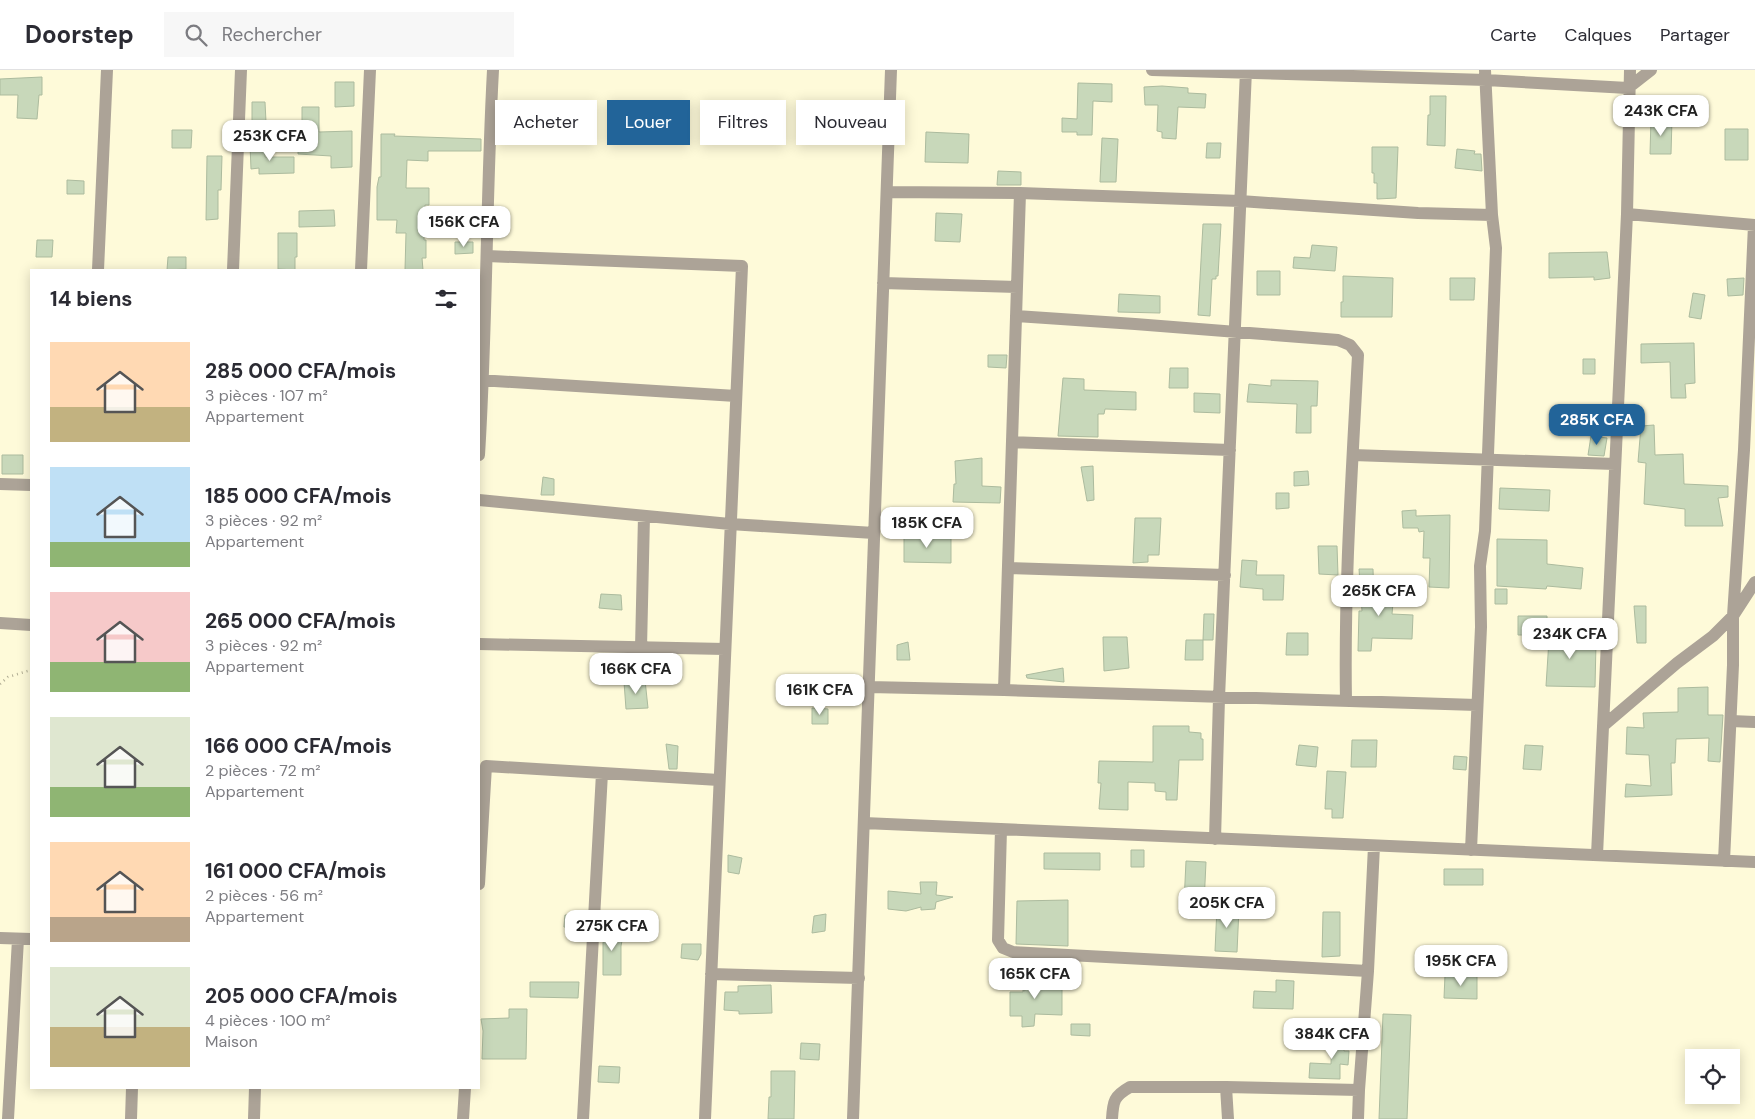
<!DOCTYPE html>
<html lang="fr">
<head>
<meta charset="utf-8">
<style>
  :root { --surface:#fff; --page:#f7f7f7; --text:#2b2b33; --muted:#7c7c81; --line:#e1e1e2; --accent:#226499 }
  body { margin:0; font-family:"DM Sans",sans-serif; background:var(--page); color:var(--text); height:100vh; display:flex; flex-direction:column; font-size:19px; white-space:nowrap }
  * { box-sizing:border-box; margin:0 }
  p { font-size:16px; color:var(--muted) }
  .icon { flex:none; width:28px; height:28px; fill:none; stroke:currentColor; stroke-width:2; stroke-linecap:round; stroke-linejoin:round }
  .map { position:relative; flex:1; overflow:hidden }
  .drawer { position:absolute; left:30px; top:199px; width:450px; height:820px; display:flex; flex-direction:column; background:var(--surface); border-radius:0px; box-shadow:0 2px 12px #0003 }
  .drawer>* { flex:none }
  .hud { position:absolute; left:495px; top:30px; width:475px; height:45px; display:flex; gap:10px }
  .fabs { position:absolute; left:1685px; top:979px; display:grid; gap:10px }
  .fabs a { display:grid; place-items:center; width:55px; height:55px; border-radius:0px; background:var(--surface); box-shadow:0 2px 12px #0003; font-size:25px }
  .price { position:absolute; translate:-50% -42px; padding:0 11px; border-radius:10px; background:#fff; color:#222; font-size:16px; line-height:32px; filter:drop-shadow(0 1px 2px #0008) }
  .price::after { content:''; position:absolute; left:50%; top:30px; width:15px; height:11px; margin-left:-8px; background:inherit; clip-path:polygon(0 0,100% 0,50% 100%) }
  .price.current { background:var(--accent); color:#fff }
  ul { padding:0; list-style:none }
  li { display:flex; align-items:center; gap:15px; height:125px; padding:0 20px }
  li span { display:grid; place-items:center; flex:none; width:140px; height:100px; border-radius:0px; color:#555 }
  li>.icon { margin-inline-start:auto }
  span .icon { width:60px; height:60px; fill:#fffc; stroke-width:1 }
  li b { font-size:21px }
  h2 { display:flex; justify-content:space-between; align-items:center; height:60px; padding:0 20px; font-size:21px }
  .tag { padding:0 18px; border-radius:0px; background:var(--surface); box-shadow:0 2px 12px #0003; font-size:18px; line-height:45px }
  .tag.current { background:var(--accent); color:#fff }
  header { display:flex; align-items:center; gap:30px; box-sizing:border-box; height:70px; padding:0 25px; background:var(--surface); border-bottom:1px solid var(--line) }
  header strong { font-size:24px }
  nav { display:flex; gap:28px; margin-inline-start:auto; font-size:18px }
  .search { width:350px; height:45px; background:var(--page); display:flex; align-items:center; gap:12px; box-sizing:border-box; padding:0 18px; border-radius:0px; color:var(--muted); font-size:19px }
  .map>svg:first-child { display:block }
  .building { fill:#c8d8ba; stroke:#acbb9e }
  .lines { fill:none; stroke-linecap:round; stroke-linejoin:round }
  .path { stroke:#b1ad94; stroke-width:2.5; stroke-dasharray:1 4; stroke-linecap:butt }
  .minor { stroke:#aca397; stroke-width:12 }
</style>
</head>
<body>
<header>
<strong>Doorstep</strong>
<div class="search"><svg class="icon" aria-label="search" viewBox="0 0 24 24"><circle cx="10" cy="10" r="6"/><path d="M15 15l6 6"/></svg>Rechercher</div>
<nav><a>Carte</a><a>Calques</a><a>Partager</a></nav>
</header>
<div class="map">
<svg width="1755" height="1049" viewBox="0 0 1755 1049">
  <rect width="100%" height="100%" fill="#fefad9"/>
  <path class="building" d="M42,7V25H39L37,49L17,48L18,25H0V9Z
    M335,12H354V36L335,37Z
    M1078,13L1112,14V32L1093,31L1092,65H1077V62H1062V48L1077,49Z
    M1162,16L1188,18V23L1206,24L1205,38L1178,37L1176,69L1162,68V62L1157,61L1158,35H1145L1144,17Z
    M1430,26H1446L1445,76L1427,75L1428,45H1430Z
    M252,32H265L266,52H252Z
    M302,37H319V62L352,61V97L331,98V86L298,84L299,61L302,62Z
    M1651,49H1672L1671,84H1650Z
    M1725,59H1748V90H1725Z
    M172,60H192L191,78H172Z
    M926,62L969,64L968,93L925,92Z
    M381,64H395L394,66L481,69V81H428V91L407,90L406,118H429V135H425L424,170H426V188H422L423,200H405L406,163H396L397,150H377V117L379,107H381Z
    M1102,68L1118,69L1116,112H1100Z
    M1207,73H1221L1220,88H1206Z
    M250,75H265V87H294V103L259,104V98L251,99Z
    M1372,77H1398L1396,128L1377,129V113H1374V103H1372Z
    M1457,79L1475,81L1474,84H1481L1482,101L1455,98Z
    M207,86H222L221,120H218V149L206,150Z
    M998,101L1021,102V115H997Z
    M67,110L84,111V124H67Z
    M334,140L335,156L299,157V141Z
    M936,143L962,144L960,172L935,171Z
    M1203,154H1221L1218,206H1216V209H1212L1210,246L1198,245Z
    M278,163H297V187H295V200L278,199Z
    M37,170H53L52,187H36Z
    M455,172H473V183L455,184Z
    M1312,175L1337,177L1335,201L1293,198L1294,187L1310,188Z
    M1607,182L1610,208L1594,210V207L1549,208V183Z
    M168,187H186V199L167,200Z
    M1257,201H1280V225H1257Z
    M1343,206L1393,208L1392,247H1341V232H1343Z
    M1450,208H1475L1474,230H1450Z
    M1744,208L1743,225L1728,226L1727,209Z
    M1693,223L1705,225L1701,249L1689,247Z
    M1119,224L1160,226V243L1118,242Z
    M1694,273L1695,313L1685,314L1686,328H1671L1670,292L1641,293V274Z
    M988,285H1007L1006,298L988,297Z
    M1583,289H1595V304H1583Z
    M1170,298H1188V318H1169Z
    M1063,308L1084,309V320L1136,322V340L1105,339L1104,344H1098V367L1058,366Z
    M1271,310L1318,311L1317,336H1311V363H1296L1297,334L1247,332L1249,314L1271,316Z
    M1194,323L1220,324V343L1194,342Z
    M1654,355L1655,385L1683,384L1684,414L1728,416V427L1718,428L1723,456H1685V439L1644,434L1646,393L1638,392L1641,356Z
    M1591,366L1607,368L1604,386L1588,385Z
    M2,385H23V404H2Z
    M982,388V416L1001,417L1000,433L953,432L954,414H956L955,391Z
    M1093,396L1094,430L1087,431L1081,397Z
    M1308,401L1309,415L1294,416V402Z
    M543,407L554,409V425H541Z
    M1500,418L1550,420L1549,441L1499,439Z
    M1276,423H1289V438L1276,439Z
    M1416,440V446L1450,445L1449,518L1429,517L1430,488H1423L1424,461L1419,462L1418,458H1403L1402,441Z
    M1135,448H1161L1159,485H1148V492L1133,493Z
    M904,465L951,467V493L904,492Z
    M1497,469L1547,470V494L1583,498L1581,519L1547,516L1546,519L1497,516Z
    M1318,476H1337L1338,505L1319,504Z
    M1242,490L1257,491L1256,505H1284L1283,530H1263V519L1240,517Z
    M1359,499H1373L1374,531L1393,533L1392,544L1413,545L1412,569L1372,568L1371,581H1358L1359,541H1362Z
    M1495,519H1507V534H1495Z
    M601,524L621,525L622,540L599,538Z
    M1634,536H1646V573H1637Z
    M1204,544H1214L1213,570H1203Z
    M1518,546H1547V565H1518Z
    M1550,554H1568V573H1596L1595,617L1546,616Z
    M1287,563H1308V585H1286Z
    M1103,567H1127L1129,598L1104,601Z
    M1186,570H1203V590H1185Z
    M908,572L910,590H897V575Z
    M1063,598L1064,612L1027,608L1026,605Z
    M632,610L634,612L645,610L648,638L626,639L624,612Z
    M1708,617V645H1723L1720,692L1708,691L1709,668L1676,669L1675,693H1671L1672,725L1625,727L1626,714L1651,716L1649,685L1626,684L1627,657L1644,658L1643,643L1678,642V618Z
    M812,638L828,639V654H812Z
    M1153,656H1189V662L1201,663V669H1203V690H1179L1177,730H1166V722L1155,721V713L1128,712V740L1099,739L1101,713H1098L1099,691L1153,692Z
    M1352,670H1377L1376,697H1351Z
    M666,674L678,676L677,699H669Z
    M1299,675L1318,677L1316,697L1296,695Z
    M1525,675L1543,676L1541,700L1523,699Z
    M1454,686L1467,687L1466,700L1453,699Z
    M1327,701L1346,702L1343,748H1332V739H1325Z
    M1131,780H1144V797H1131Z
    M1044,783H1100V800L1044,799Z
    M728,785L742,788L739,804L728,802Z
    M1186,791L1206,792L1204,834L1184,833Z
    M1444,799H1483V815H1444Z
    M920,812H937L936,825L953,827L936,832L935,839L921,840V837L906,841L888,839V821L921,824Z
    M1068,830V876L1016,874L1017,831Z
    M1217,837L1239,838L1237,882L1215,881Z
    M1323,842H1340V886L1322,887Z
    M826,844L825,861L812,863L814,846Z
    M565,845L580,846L579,859L564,857Z
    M606,858L624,861L621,876V905H603V873Z
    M682,874H701V884L698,890L681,888Z
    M1025,902H1040V917H1052V919H1062V945L1035,944L1034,956L1022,957V946H1010V922H1023V920L1025,921Z
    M1445,905L1477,906V929L1444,928Z
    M1276,910L1294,911L1293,939L1253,938L1254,921L1276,922Z
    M530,912H579L578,928L530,927Z
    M771,915L772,943L739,944V941L724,940L725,922H738V916Z
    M509,939H527L526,989H482L483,961L481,949L509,948Z
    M1383,944L1411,945L1407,1049H1379Z
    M1071,954H1090V966L1071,965Z
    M1332,960L1344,961V981H1349L1348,995L1340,994V1009L1309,1008L1310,993L1331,994Z
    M801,973L820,974L819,990L800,989Z
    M599,996L620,997L619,1013L598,1012Z
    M771,1001H795L794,1049H768L769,1027H771Z"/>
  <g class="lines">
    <path class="path" d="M0,614L8,607L31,600"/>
    <path class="minor" d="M1152,0L1486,10L1628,18L1651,0
      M887,122L1020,123L1240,131L1418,143L1492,145
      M1627,144L1755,155
      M487,186L742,196L705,1049
      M98,200L107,0
      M233,200L241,0
      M361,200L370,0
      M883,213L1017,217
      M1016,246L1135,254L1338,270L1350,275L1358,285C1352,400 1344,516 1346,631
      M479,310L736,326
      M1012,372L1230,380
      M479,385C487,257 486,128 493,0
      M1353,385L1615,394
      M0,414L31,415
      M479,430L730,454L874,463
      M1008,498L1225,505
      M0,553L31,555
      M479,574L725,579
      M641,578L644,446
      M869,617L1004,620L1477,635
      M1004,620L1020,123
      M1731,651L1755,652
      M1603,656L1677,593L1713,566L1733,546L1755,512
      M864,753L1755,792
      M1001,759L998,870L1003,878L1013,882L1368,901
      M1215,769L1219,628L1246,0
      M1471,780L1481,557L1480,496L1485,461L1496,178L1492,145L1485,0
      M1597,785L1627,144L1630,0
      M1724,791L1733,595V546L1744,380L1754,155
      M479,814L486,696L719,710
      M0,868L31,869
      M711,904L859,908
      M8,1049L18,869
      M131,1049L132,1018
      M254,1049L255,1018
      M463,1049L465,1018
      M583,1049L602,703
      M853,1049L891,0
      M1112,1049C1113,1031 1114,1026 1130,1017H1226
      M1228,1049L1226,1017L1359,1020
      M1358,1049L1359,1020L1368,901L1374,776"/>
  </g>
</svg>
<div class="fabs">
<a><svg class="icon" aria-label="locate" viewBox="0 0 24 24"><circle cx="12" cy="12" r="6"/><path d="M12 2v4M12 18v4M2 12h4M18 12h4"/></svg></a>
</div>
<b class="price" style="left:1661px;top:67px">243K CFA</b>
<b class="price" style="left:270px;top:92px">253K CFA</b>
<b class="price" style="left:464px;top:178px">156K CFA</b>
<b class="price current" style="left:1597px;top:376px">285K CFA</b>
<b class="price" style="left:927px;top:479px">185K CFA</b>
<b class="price" style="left:1379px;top:547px">265K CFA</b>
<b class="price" style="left:1570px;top:590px">234K CFA</b>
<b class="price" style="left:636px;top:625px">166K CFA</b>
<b class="price" style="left:820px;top:646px">161K CFA</b>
<b class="price" style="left:1227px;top:859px">205K CFA</b>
<b class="price" style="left:612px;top:882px">275K CFA</b>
<b class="price" style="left:1461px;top:917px">195K CFA</b>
<b class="price" style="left:1035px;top:930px">165K CFA</b>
<b class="price" style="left:1332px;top:990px">384K CFA</b>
<div class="hud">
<a class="tag">Acheter</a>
<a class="tag current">Louer</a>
<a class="tag">Filtres</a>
<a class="tag">Nouveau</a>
</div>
<section class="drawer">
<h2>14 biens<svg class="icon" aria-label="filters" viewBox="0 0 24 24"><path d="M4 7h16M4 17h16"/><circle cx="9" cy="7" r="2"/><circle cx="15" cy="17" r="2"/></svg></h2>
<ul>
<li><span style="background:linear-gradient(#ffd9b3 65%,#c2b280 0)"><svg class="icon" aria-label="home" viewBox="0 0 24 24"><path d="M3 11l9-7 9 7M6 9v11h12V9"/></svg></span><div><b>285 000 CFA/mois</b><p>3 pièces · 107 m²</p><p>Appartement</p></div></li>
<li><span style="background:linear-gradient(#bfe0f5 75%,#8fb573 0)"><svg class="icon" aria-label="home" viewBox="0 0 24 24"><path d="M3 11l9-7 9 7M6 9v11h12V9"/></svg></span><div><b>185 000 CFA/mois</b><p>3 pièces · 92 m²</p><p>Appartement</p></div></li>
<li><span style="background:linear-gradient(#f6c9c9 70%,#8fb573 0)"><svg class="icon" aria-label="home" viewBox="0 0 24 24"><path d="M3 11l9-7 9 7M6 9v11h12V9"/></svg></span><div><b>265 000 CFA/mois</b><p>3 pièces · 92 m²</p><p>Appartement</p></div></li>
<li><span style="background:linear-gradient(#dfe7d0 70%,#8fb573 0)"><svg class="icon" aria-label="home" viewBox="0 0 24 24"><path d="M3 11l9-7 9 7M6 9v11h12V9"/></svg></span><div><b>166 000 CFA/mois</b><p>2 pièces · 72 m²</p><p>Appartement</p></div></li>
<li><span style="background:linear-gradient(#ffd9b3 75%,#b9a48a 0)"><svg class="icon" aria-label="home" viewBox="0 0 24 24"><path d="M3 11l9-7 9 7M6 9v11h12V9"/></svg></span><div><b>161 000 CFA/mois</b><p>2 pièces · 56 m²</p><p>Appartement</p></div></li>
<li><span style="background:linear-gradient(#dfe7d0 60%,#c2b280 0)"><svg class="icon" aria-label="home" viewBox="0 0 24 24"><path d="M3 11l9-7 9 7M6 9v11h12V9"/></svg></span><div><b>205 000 CFA/mois</b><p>4 pièces · 100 m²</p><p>Maison</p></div></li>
</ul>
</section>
</div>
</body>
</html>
